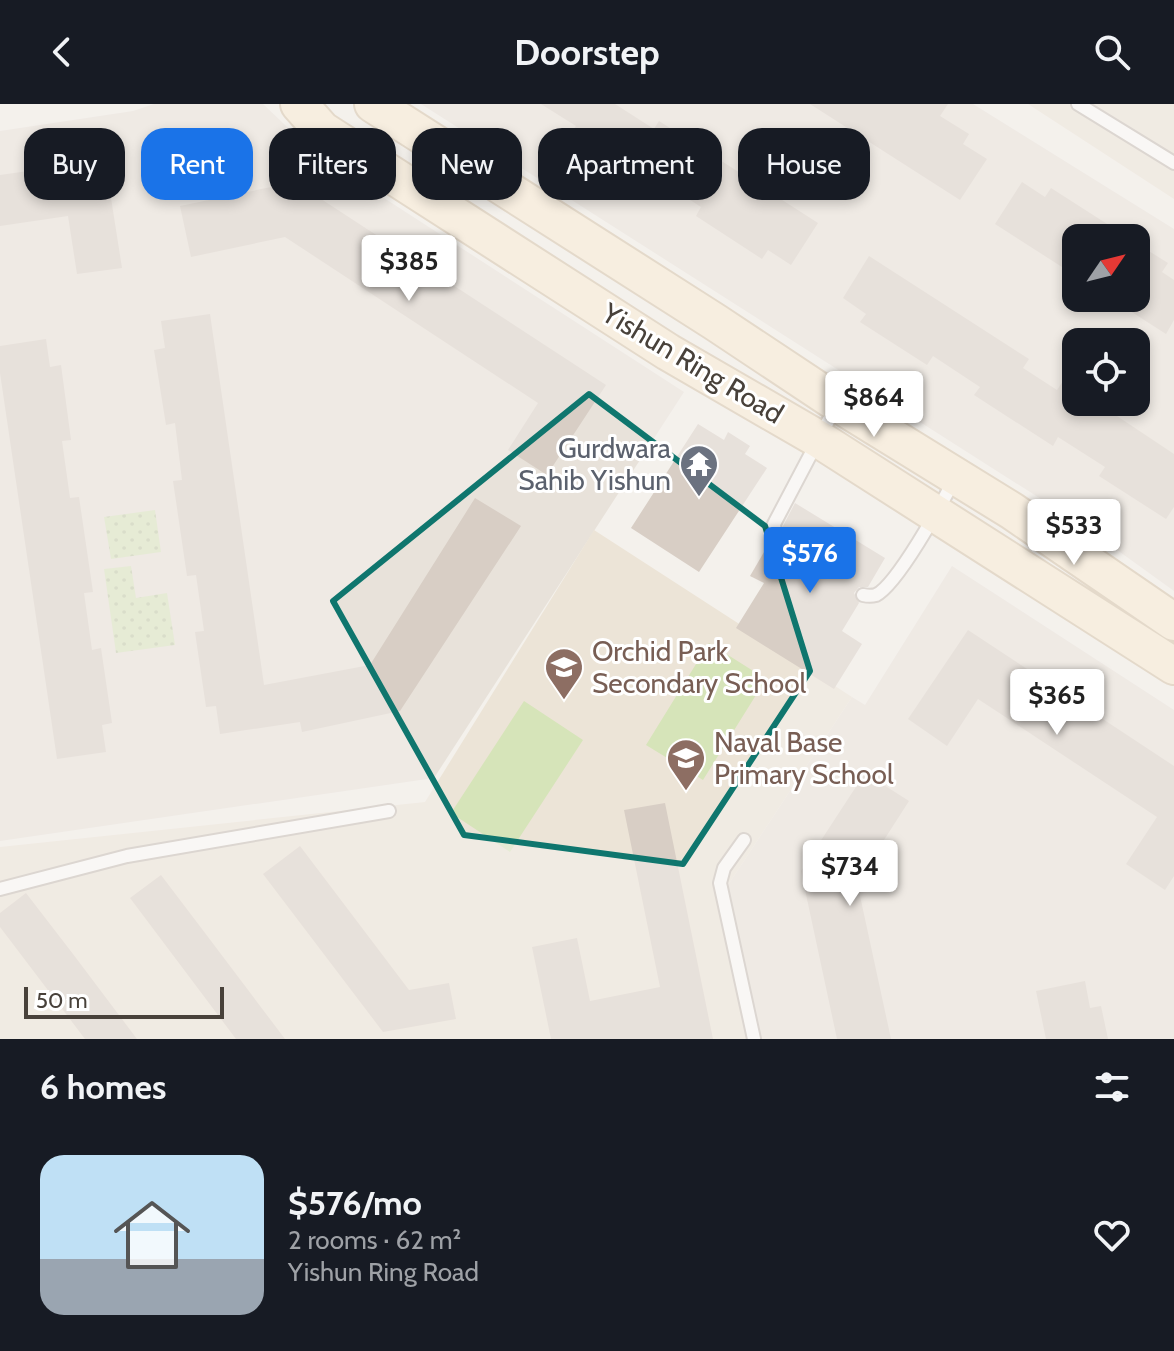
<!DOCTYPE html>
<html lang="en">
<head>
<meta charset="utf-8">
<style>
  :root { --surface:#171b24; --page:#242831; --text:#f1f3f6; --muted:#9ea1a6; --accent:#1a73e8 }
  body { margin:0; font-family:Cabin,sans-serif; background:var(--page); color:var(--text); height:100vh; display:flex; flex-direction:column; font-size:30px; white-space:nowrap }
  * { box-sizing:border-box; margin:0 }
  p { font-size:26px; color:var(--muted) }
  .icon { flex:none; width:44px; height:44px; fill:none; stroke:currentColor; stroke-width:2; stroke-linecap:round; stroke-linejoin:round }
  .map { position:relative; height:935px; overflow:hidden }
  .drawer { display:flex; flex-direction:column; background:var(--surface); flex:1 }
  .drawer>* { flex:none }
  .hud { position:absolute; left:24px; top:24px; width:1126px; height:72px; display:flex; gap:16px }
  .needle { width:52px; rotate:55deg }
  .fabs { position:absolute; left:1062px; top:120px; display:grid; gap:16px }
  .fabs a { display:grid; place-items:center; width:88px; height:88px; border-radius:16px; background:var(--surface); box-shadow:0 4px 12px #0003; font-size:40px }
  .scale { position:absolute; left:24px; bottom:20px; width:200px; box-sizing:border-box; padding-left:8px; border:4px solid #48413a; border-top:0; font-size:22px; line-height:28px; white-space:nowrap; color:#48413a; -webkit-text-stroke:6px #fff; paint-order:stroke }
  .price { position:absolute; translate:-50% -68px; padding:0 18px; border-radius:8px; background:#fff; color:#222; font-size:26px; line-height:52px; filter:drop-shadow(0 2px 4px #0008) }
  .price::after { content:''; position:absolute; left:50%; top:48px; width:24px; height:18px; margin-left:-12px; background:inherit; clip-path:polygon(0 0,100% 0,50% 100%) }
  .price.current { background:var(--accent); color:#fff }
  ul { padding:0; list-style:none }
  li { display:flex; align-items:center; gap:24px; height:200px; padding:0 40px }
  li span { display:grid; place-items:center; flex:none; width:224px; height:160px; border-radius:24px; color:#555 }
  li>.icon { margin-inline-start:auto }
  span .icon { width:96px; height:96px; fill:#fffc; stroke-width:1 }
  li b { font-size:34px }
  h2 { display:flex; justify-content:space-between; align-items:center; height:96px; padding:0 40px; font-size:34px }
  .chip { padding:0 28px; border-radius:24px; background:var(--surface); box-shadow:0 4px 12px #0003; font-size:28px; line-height:72px }
  .chip.current { background:var(--accent); color:#fff }
  header { display:flex; justify-content:space-between; align-items:center; height:104px; padding:0 40px; background:var(--surface); font-size:36px; font-weight:800 }
  .map>svg:first-child { display:block }
  .residential { fill:#e8e2da; fill-rule:evenodd }
  .education { fill:#ece4d7 }
  .park { fill:url(#park-dots) }
  .pitch { fill:#d6e4b9 }
  .building { fill:#d8cec5 }
  .lines { fill:none; stroke-linecap:round; stroke-linejoin:round }
  .service-casing { stroke:#bfb7af; stroke-width:16 }
  .secondary-casing { stroke:#d0bda0; stroke-width:40 }
  .service { stroke:#fff; stroke-width:12 }
  .secondary { stroke:#faebd0; stroke-width:36 }
  .marked { fill:none; stroke:#0f766e; stroke-width:6; stroke-linejoin:round }
  .labels { text-anchor:middle; stroke-width:6; stroke-linejoin:round; paint-order:stroke }
  .street-label { font-size:28px; fill:#48413a; stroke:#fff }
  .worship-label { font-size:28px; fill:#5b616d; stroke:#fff; text-anchor:end }
  .education-label { font-size:28px; fill:#785e54; stroke:#fff; text-anchor:start }
</style>
</head>
<body>
<header><svg class="icon" aria-label="back" viewBox="0 0 24 24"><path d="M15 5l-7 7 7 7"/></svg>Doorstep<svg class="icon" aria-label="search" viewBox="0 0 24 24"><circle cx="10" cy="10" r="6"/><path d="M15 15l6 6"/></svg></header>
<div class="map">
<svg width="1174" height="935" viewBox="0 0 1174 935">
  <defs>
    <pattern id="park-dots" width="8" height="8" patternUnits="userSpaceOnUse" patternTransform="scale(2)"><rect width="8" height="8" fill="#d6e4b9"/><path d="M2 2h.1M6 6h.1" fill="none" stroke="#b9c5a0" stroke-width="1.8" stroke-linecap="round"/></pattern>
  </defs>
  <rect width="100%" height="100%" fill="#f4f1ec"/>
  <path class="residential" d="M154,0H263L303,38L367,83L684,288L434,674L0,737V27L133,7Z
    M421,0H973L1174,125V487L1088,425ZM1076,134H1136V194H1076ZM1076,238H1136V298H1076Z
    M952,462L1174,606V935H758L726,784L852,593L865,601Z"/>
  <path class="education" d="M1028,0H1174V95Z
    M594,426L852,593L726,784L758,935H0V743L425,698Z"/>
  <path class="park" d="M155,406L161,448L111,455L104,413Z
    M131,462L136,494L167,489L175,541L116,549L104,465Z"/>
  <path class="pitch" d="M709,539L766,575L703,676L646,641Z
    M524,597L583,636L510,748L451,709Z"/>
  <path class="building" d="M541,0H615L654,25L659,17L818,119L791,161L768,146L762,155L696,112L701,103L654,73L649,82L570,31L576,22Z
    M810,0H948L940,12L969,30L963,40L987,55L960,96Z
    M105,56L122,164L77,170L68,112L0,122V71Z
    M295,78L606,281L547,371L508,346L538,299L285,133L191,153L180,102Z
    M1022,78L1045,93L1051,84L1129,134H1076V172L995,120Z
    M1136,139L1168,159L1162,168L1174,176V216L1166,230L1110,194H1136Z
    M869,152L1029,255L1023,264L1057,286L1063,277L1076,286V298H1094L1102,302L1174,350V403L1166,415L1099,372L1105,363L1058,333L1053,342L974,291L980,283L933,252L927,261L860,218L866,210L843,194Z
    M210,210L264,581L370,561L475,394L521,422L400,607L302,628L300,618L220,630L216,602L206,603L195,528L204,527L196,471L187,472L173,377L182,376L175,319L166,321L154,246L165,244L161,217Z
    M46,235L50,263L61,261L71,336L62,337L70,394L79,393L93,488L84,489L92,546L101,544L112,619L102,621L106,648L57,655L0,269V242Z
    M698,320L724,336L728,328L750,342L745,350L767,364L699,468L631,424Z
    M795,399L885,454L868,483H859L854,489L859,499L842,527L862,540L834,585L736,524L764,479L750,472L771,436L777,437L783,432V422Z
    M968,526L1174,662V772L1165,786L1126,760L1157,713L978,595L947,642L908,615Z
    M865,669L909,697L857,778L891,935H837L801,767Z
    M665,699L713,935H551L532,843L577,834L590,897L660,883L624,706Z
    M300,742L409,886L449,879L456,915L383,928L263,770Z
    M161,771L202,825L285,935H236L130,794Z
    M26,789L73,850L137,935H85L0,823V809Z
    M1085,877L1090,904L1101,902L1108,935H1046L1036,887Z"/>
  <g class="lines">
    <g class="service-casing">
      <path id="service" d="M1078,0L1174,59
        M775,428L774,420L835,304
        M863,491C868,492 872,492 876,491C897,481 942,399 954,376
        M744,736L724,764L720,779L754,935
        M0,785L127,752L389,707"/>
    </g>
    <g class="secondary-casing">
      <path id="secondary" d="M299,0L322,26L668,248L820,336L1174,562
        M373,0L715,218L837,299L1012,407L1174,518"/>
    </g>
    <use href="#service" class="service"/>
    <use href="#secondary" class="secondary"/>
  </g>
  <path d="M0 0H1174V935H0ZM589,290L765,422L810,567L683,760L464,731L333,497Z" fill="#f4f1ec" fill-opacity=".55" fill-rule="evenodd"/>
  <path class="marked" d="M589,290L765,422L810,567L683,760L464,731L333,497Z"/>
  <defs>
    <g id="temple-pin" transform="scale(2)"><path d="M0 17L-7.5 6A9.5 9.5 0 1 1 7.5 6Z" fill="#6b7280" stroke="#fff"/><path d="M0-6L5-2H3V0L6.5 2.5H4V6H1.5V3h-3V6H-4V2.5H-6.5L-3 0V-2H-5Z" fill="#fff"/></g>
    <g id="school-pin" transform="scale(2)"><path d="M0 17L-7.5 6A9.5 9.5 0 1 1 7.5 6Z" fill="#8d6e63" stroke="#fff"/><path d="M0-5L7-2L0 1L-7-2ZM-4 1L0 2.5L4 1V4Q0 6-4 4Z" fill="#fff"/></g>
  </defs>
  <g fill-rule="evenodd">
    <use href="#temple-pin" x="699" y="360"/>
    <use href="#school-pin" x="564" y="563"/>
    <use href="#school-pin" x="686" y="654"/>
  </g>
  <g class="labels">
    <g class="street-label">
      <text transform="translate(693 259) rotate(31)" y="10">Yishun Ring Road</text>
    </g>
    <g class="worship-label">
      <text x="671" y="354">Gurdwara<tspan x="671" dy="32">Sahib Yishun</tspan></text>
    </g>
    <g class="education-label">
      <text x="592" y="557">Orchid Park<tspan x="592" dy="32">Secondary School</tspan></text>
      <text x="714" y="648">Naval Base<tspan x="714" dy="32">Primary School</tspan></text>
    </g>
  </g>
</svg>
<div class="fabs">
<a><svg class="needle" viewBox="-14 -14 28 28"><path d="M0-13l5 13h-10z" fill="#e53935"/><path d="M0 13l5-13h-10z" fill="#9ea1a6"/></svg></a>
<a><svg class="icon" aria-label="locate" viewBox="0 0 24 24"><circle cx="12" cy="12" r="6"/><path d="M12 2v4M12 18v4M2 12h4M18 12h4"/></svg></a>
</div>
<div class="scale">50 m</div>
<b class="price" style="left:409px;top:199px">$385</b>
<b class="price" style="left:874px;top:335px">$864</b>
<b class="price" style="left:1074px;top:463px">$533</b>
<b class="price current" style="left:810px;top:491px">$576</b>
<b class="price" style="left:1057px;top:633px">$365</b>
<b class="price" style="left:850px;top:804px">$734</b>
<div class="hud">
<a class="chip">Buy</a>
<a class="chip current">Rent</a>
<a class="chip">Filters</a>
<a class="chip">New</a>
<a class="chip">Apartment</a>
<a class="chip">House</a>
</div>
</div>
<section class="drawer">
<h2>6 homes<svg class="icon" aria-label="filters" viewBox="0 0 24 24"><path d="M4 7h16M4 17h16"/><circle cx="9" cy="7" r="2"/><circle cx="15" cy="17" r="2"/></svg></h2>
<ul>
<li><span style="background:linear-gradient(#bfe0f5 65%,#9aa5b1 0)"><svg class="icon" aria-label="home" viewBox="0 0 24 24"><path d="M3 11l9-7 9 7M6 9v11h12V9"/></svg></span><div><b>$576/mo</b><p>2 rooms · 62 m²</p><p>Yishun Ring Road</p></div><svg class="icon" aria-label="heart" viewBox="0 0 24 24"><path d="M12 20l-8-8c-3-5 5-10 8-4 3-6 11-1 8 4z"/></svg></li>
</ul>
</section>
</body>
</html>
